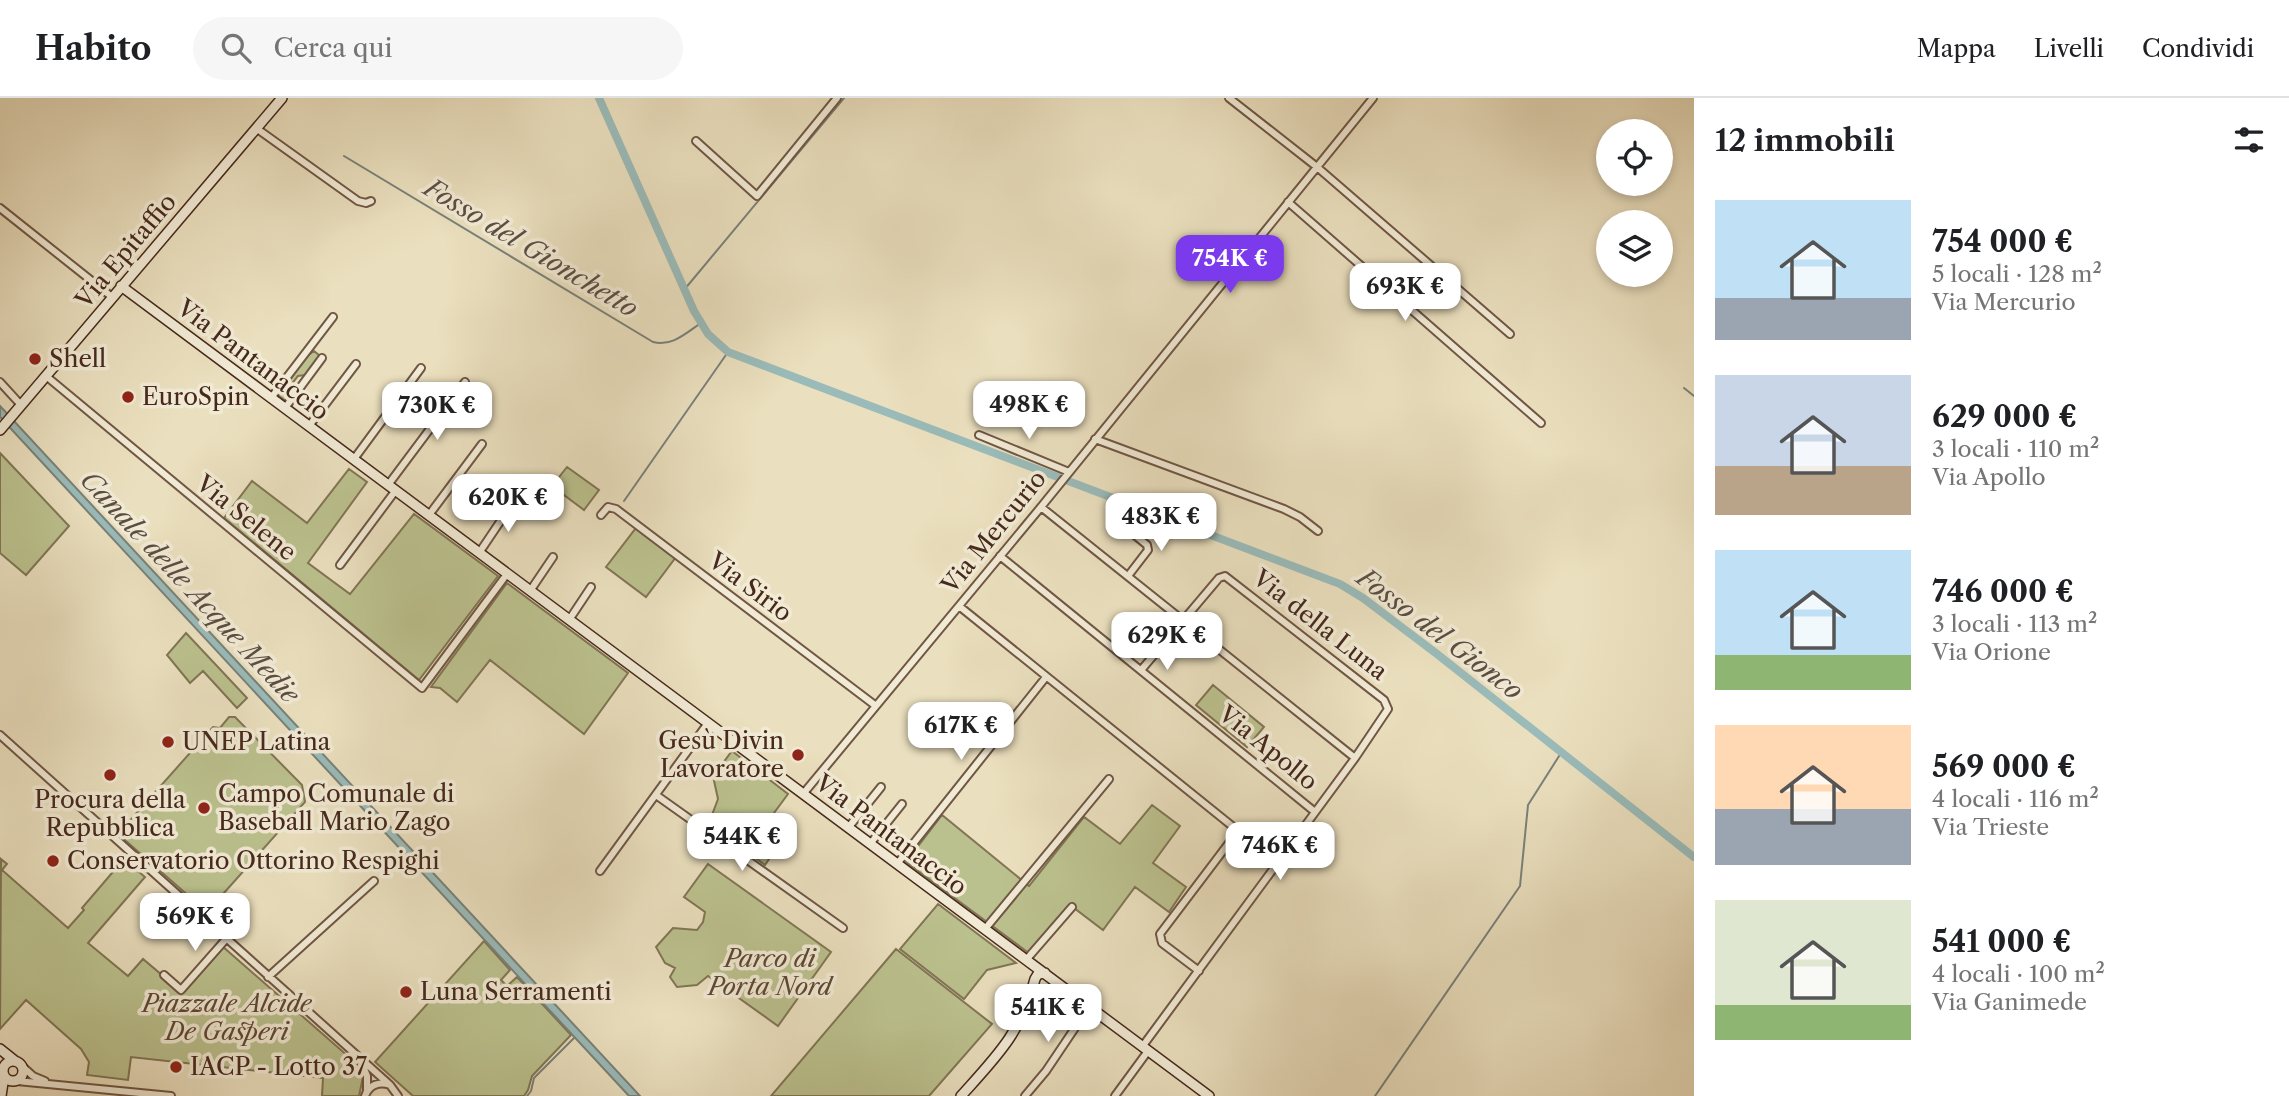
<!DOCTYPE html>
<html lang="it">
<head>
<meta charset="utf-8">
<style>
  :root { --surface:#fff; --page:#f6f6f6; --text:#202124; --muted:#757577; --line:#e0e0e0; --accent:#7c3aed }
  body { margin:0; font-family:"Libre Caslon Text",serif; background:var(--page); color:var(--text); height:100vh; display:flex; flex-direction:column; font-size:26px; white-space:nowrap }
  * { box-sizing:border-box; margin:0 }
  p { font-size:23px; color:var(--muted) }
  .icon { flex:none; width:38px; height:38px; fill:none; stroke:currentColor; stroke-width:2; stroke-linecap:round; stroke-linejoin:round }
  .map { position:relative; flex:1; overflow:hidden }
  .panel { display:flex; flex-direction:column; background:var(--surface); width:595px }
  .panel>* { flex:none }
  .tools { position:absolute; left:1596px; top:21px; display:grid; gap:14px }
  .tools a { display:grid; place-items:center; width:77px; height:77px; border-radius:50%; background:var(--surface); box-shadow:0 4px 10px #0003; font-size:35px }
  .price { position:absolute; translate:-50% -60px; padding:0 16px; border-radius:14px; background:#fff; color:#222; font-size:23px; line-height:46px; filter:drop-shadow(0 2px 4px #0008) }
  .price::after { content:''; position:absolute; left:50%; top:42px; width:21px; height:16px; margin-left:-10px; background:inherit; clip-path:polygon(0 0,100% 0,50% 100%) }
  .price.on { background:var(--accent); color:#fff }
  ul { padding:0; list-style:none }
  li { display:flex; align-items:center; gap:21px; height:175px; padding:0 21px }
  li span { display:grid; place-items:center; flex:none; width:196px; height:140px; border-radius:0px; color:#555 }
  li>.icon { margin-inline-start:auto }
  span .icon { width:84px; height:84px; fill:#fffc; stroke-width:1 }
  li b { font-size:30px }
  h2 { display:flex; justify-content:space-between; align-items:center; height:84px; padding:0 21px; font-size:30px }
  header { display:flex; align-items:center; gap:42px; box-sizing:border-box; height:98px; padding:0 35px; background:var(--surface); border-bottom:2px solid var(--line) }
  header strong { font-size:33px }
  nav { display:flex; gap:38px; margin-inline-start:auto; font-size:24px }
  .search { width:490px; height:63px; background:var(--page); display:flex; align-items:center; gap:18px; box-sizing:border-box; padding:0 24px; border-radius:38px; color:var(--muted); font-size:26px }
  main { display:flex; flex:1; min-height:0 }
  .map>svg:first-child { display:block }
  .green { fill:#bbc18e; stroke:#817555; stroke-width:2 }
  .water { fill:#9abbb9; stroke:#79817a; stroke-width:2 }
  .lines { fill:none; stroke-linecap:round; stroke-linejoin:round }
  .stream { stroke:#79817a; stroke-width:2 }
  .canal { stroke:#9abbb9; stroke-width:8 }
  .street-casing { stroke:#705644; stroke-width:10 }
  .secondary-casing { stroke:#47291c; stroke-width:12 }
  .street { stroke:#f1ead5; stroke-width:6 }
  .secondary { stroke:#f1ead5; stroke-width:9 }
  .poi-dot { fill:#8f2418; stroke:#f1ead5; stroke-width:2.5 }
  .labels { text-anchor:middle; stroke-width:7; stroke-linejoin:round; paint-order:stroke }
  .street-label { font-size:24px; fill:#47291c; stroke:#f1ead5 }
  .poi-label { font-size:24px; fill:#47291c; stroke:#f1ead5; text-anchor:start }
  .park-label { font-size:24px; font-style:italic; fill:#5e4733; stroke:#f1ead5 }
  .water-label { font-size:26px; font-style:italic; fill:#5c4e43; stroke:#f1ead5 }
</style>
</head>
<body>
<header>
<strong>Habito</strong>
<div class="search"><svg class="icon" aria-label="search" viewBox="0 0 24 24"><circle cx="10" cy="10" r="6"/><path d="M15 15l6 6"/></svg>Cerca qui</div>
<nav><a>Mappa</a><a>Livelli</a><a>Condividi</a></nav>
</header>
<main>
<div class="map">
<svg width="1694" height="998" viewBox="0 0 1694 998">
  <rect width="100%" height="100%" fill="#eadfbe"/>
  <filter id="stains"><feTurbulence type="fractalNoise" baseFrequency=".00286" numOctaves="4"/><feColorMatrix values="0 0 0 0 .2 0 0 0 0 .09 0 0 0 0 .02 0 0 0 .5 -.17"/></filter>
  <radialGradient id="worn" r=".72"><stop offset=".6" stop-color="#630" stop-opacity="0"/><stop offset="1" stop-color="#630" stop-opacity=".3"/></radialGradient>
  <path class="green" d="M314,253L320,258L305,277L298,278L288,291L290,298L286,303L276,296L307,258Z
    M0,355L69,428L26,477L0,455Z
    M567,369L599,392L584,412L552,388Z
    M349,371L367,384L308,465L350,496L414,416L498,478L419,582L224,420L252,383L307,425Z
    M636,430L676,459L646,499L606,469Z
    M507,485L628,575L584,636L490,562L457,604L440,590L431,589Z
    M186,535L247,600L237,610L203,573L190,585L167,557Z
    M1213,587L1264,629L1247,649L1196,607Z
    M229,619H235L302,687L305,704L207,814L118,736L213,629L220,630Z
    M732,653L788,696L774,715L791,728L765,767L735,745L733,736L712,717L718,701L713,678Z
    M1152,707L1180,728L1153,765L1186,789L1169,814L1135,789L1103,832L1070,807L1030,856L906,764L942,717L1029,788L1084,719L1120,746Z
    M1,761L7,766L2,772L68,830L84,812L82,810L124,761L145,779L88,845L128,878L143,861L182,894L222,848L357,966L363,979L359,998H322L323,980L131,959L128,982L87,977L89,964L81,951L26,902L0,931Z
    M708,766L831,854L778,928L708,878L697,887L677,889L670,879L675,870L665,865L656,849L673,830L697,832L703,824L705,814L684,799Z
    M938,806L1016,865L987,872L964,901L900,851Z
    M484,843L510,872L501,882L507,888L517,879L571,937L532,978L528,992L524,998H413L375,964Z
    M896,851L992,926L929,998H771Z"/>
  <path class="water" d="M0,308L640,998H629L0,319Z"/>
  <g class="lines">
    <path class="stream" d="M344,58L653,244C672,249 686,235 701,225
      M684,192L844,0
      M1684,290L1694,298
      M624,403L728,254
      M527,998L531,993L534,980L574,940
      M1375,998L1520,788L1528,707L1561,655"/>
    <path class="canal" d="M599,0L694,213L708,236L728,254L1340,486L1363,500L1437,556L1694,759"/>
    <g class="street-casing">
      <path id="street" d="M1229,0L1317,69L1510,236
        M256,30L358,103L366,105L371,103
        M696,43L757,98L837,0
        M1288,104L1541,325
        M0,110L112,199
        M46,278L422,590L507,476
        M0,284L21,307
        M271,300L333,219
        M285,310L322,260
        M309,328L356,266
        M979,337L1069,374
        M1095,341L1284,411L1300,419L1318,433
        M354,361L421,270
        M388,387L465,284
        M1041,409L1355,660
        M429,417L482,346
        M601,417L608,409L616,411L876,608
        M479,455L514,403
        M1000,458L1315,714
        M340,467L396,392
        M1128,478L1148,452L1147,447L1131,434
        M530,493L553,459
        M959,508L1278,765
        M569,522L591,489
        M1142,571L1219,480L1225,478L1384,602L1388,611L1355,660L1142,949
        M0,637L390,987
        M803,696L1041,409L1373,0
        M656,697L843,830
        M848,730L881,689
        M870,746L902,706
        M897,766L1046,579
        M600,773L708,625
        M985,831L1109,681
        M1026,862L1072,809
        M1199,873L1162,845L1160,836L1238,733
        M164,877L181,892L226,841
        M268,879L374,783
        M361,963L367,978V993
        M23,969L33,978L45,983
        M17,983L171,998
        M365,998C369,987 379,983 390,987L398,998
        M1025,998L1046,973L1089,909
        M1115,998L1148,953"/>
    </g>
    <g class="secondary-casing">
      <path id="secondary" d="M121,188L1209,998
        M0,332L282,0
        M1028,907C1040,894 1048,887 1066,893
        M0,951L15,963
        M3 973a10 10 0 1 1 20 0a10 10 0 1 1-20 0Z
        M1,998L4,978
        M961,998C997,958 1021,935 1035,881L1038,876L1045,875"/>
    </g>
    <use href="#street" class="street"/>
    <use href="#secondary" class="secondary"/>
  </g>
  <g class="poi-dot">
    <circle cx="35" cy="261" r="7"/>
    <circle cx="128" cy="299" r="7"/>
    <circle cx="168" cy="644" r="7"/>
    <circle cx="798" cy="657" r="7"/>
    <circle cx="110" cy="677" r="7"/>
    <circle cx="204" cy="710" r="7"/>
    <circle cx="53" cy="763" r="7"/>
    <circle cx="406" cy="894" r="7"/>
    <circle cx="176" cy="969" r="7"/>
  </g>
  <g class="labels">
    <g class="street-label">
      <text transform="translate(126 153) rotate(-50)" y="8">Via Epitaffio</text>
      <text transform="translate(253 262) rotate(37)" y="8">Via Pantanaccio</text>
      <text transform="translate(246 420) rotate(39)" y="8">Via Selene</text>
      <text transform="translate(994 434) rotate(-51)" y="8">Via Mercurio</text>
      <text transform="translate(750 489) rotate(37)" y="8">Via Sirio</text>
      <text transform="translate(1320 527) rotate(38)" y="8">Via della Luna</text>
      <text transform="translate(1268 650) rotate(39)" y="8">Via Apollo</text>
      <text transform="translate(891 737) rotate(37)" y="8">Via Pantanaccio</text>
    </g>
    <g class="poi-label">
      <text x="49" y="269">Shell</text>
      <text x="142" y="307">EuroSpin</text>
      <text x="784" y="651" text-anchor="end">Gesù Divin<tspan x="784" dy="28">Lavoratore</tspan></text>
      <text x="182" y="652">UNEP Latina</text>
      <text x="218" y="704">Campo Comunale di<tspan x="218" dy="28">Baseball Mario Zago</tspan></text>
      <text x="110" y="710" text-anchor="middle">Procura della<tspan x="110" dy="28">Repubblica</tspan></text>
      <text x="67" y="771">Conservatorio Ottorino Respighi</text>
      <text x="420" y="902">Luna Serramenti</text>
      <text x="190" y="977">IACP - Lotto 37</text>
    </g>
    <g class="park-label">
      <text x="770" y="869">Parco di<tspan x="770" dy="28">Porta Nord</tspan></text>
      <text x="227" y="914">Piazzale Alcide<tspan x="227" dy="28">De Gasperi</tspan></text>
    </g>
    <g class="water-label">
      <text transform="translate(531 150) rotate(31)" y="9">Fosso del Gionchetto</text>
      <text transform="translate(190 489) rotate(47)" y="9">Canale delle Acque Medie</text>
      <text transform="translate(1440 536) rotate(37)" y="9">Fosso del Gionco</text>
    </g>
  </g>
  <rect width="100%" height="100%" filter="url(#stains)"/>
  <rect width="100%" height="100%" fill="url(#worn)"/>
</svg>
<div class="tools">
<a><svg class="icon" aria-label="locate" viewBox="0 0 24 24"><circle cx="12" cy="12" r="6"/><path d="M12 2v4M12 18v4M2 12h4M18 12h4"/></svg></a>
<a><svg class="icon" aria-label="layers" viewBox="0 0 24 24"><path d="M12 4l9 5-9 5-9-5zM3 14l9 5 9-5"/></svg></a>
</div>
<b class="price on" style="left:1230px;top:197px">754K €</b>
<b class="price" style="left:1405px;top:225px">693K €</b>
<b class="price" style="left:1029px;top:343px">498K €</b>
<b class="price" style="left:437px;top:344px">730K €</b>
<b class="price" style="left:508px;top:436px">620K €</b>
<b class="price" style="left:1161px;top:455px">483K €</b>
<b class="price" style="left:1167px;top:574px">629K €</b>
<b class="price" style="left:961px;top:664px">617K €</b>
<b class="price" style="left:742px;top:775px">544K €</b>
<b class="price" style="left:1280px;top:784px">746K €</b>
<b class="price" style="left:195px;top:855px">569K €</b>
<b class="price" style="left:1048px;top:946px">541K €</b>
</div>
<section class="panel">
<h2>12 immobili<svg class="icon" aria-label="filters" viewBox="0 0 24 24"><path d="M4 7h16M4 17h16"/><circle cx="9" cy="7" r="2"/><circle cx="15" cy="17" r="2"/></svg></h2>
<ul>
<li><span style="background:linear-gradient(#bfe0f5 70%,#9aa5b1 0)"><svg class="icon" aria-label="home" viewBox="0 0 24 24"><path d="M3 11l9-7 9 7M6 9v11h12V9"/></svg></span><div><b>754 000 €</b><p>5 locali · 128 m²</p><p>Via Mercurio</p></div></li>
<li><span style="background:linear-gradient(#c9d6e8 65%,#b9a48a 0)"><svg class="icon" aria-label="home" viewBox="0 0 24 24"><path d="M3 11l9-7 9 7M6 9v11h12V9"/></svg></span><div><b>629 000 €</b><p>3 locali · 110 m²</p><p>Via Apollo</p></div></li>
<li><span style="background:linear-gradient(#bfe0f5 75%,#8fb573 0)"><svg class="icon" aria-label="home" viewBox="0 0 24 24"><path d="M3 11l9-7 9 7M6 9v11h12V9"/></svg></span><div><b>746 000 €</b><p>3 locali · 113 m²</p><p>Via Orione</p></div></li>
<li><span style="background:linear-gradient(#ffd9b3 60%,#9aa5b1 0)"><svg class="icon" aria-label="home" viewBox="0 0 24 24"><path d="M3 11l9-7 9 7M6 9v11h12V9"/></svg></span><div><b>569 000 €</b><p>4 locali · 116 m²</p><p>Via Trieste</p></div></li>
<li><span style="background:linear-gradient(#dfe7d0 75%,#8fb573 0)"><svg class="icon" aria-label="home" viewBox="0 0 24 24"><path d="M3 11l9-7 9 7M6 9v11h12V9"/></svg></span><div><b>541 000 €</b><p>4 locali · 100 m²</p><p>Via Ganimede</p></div></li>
</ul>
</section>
</main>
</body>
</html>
